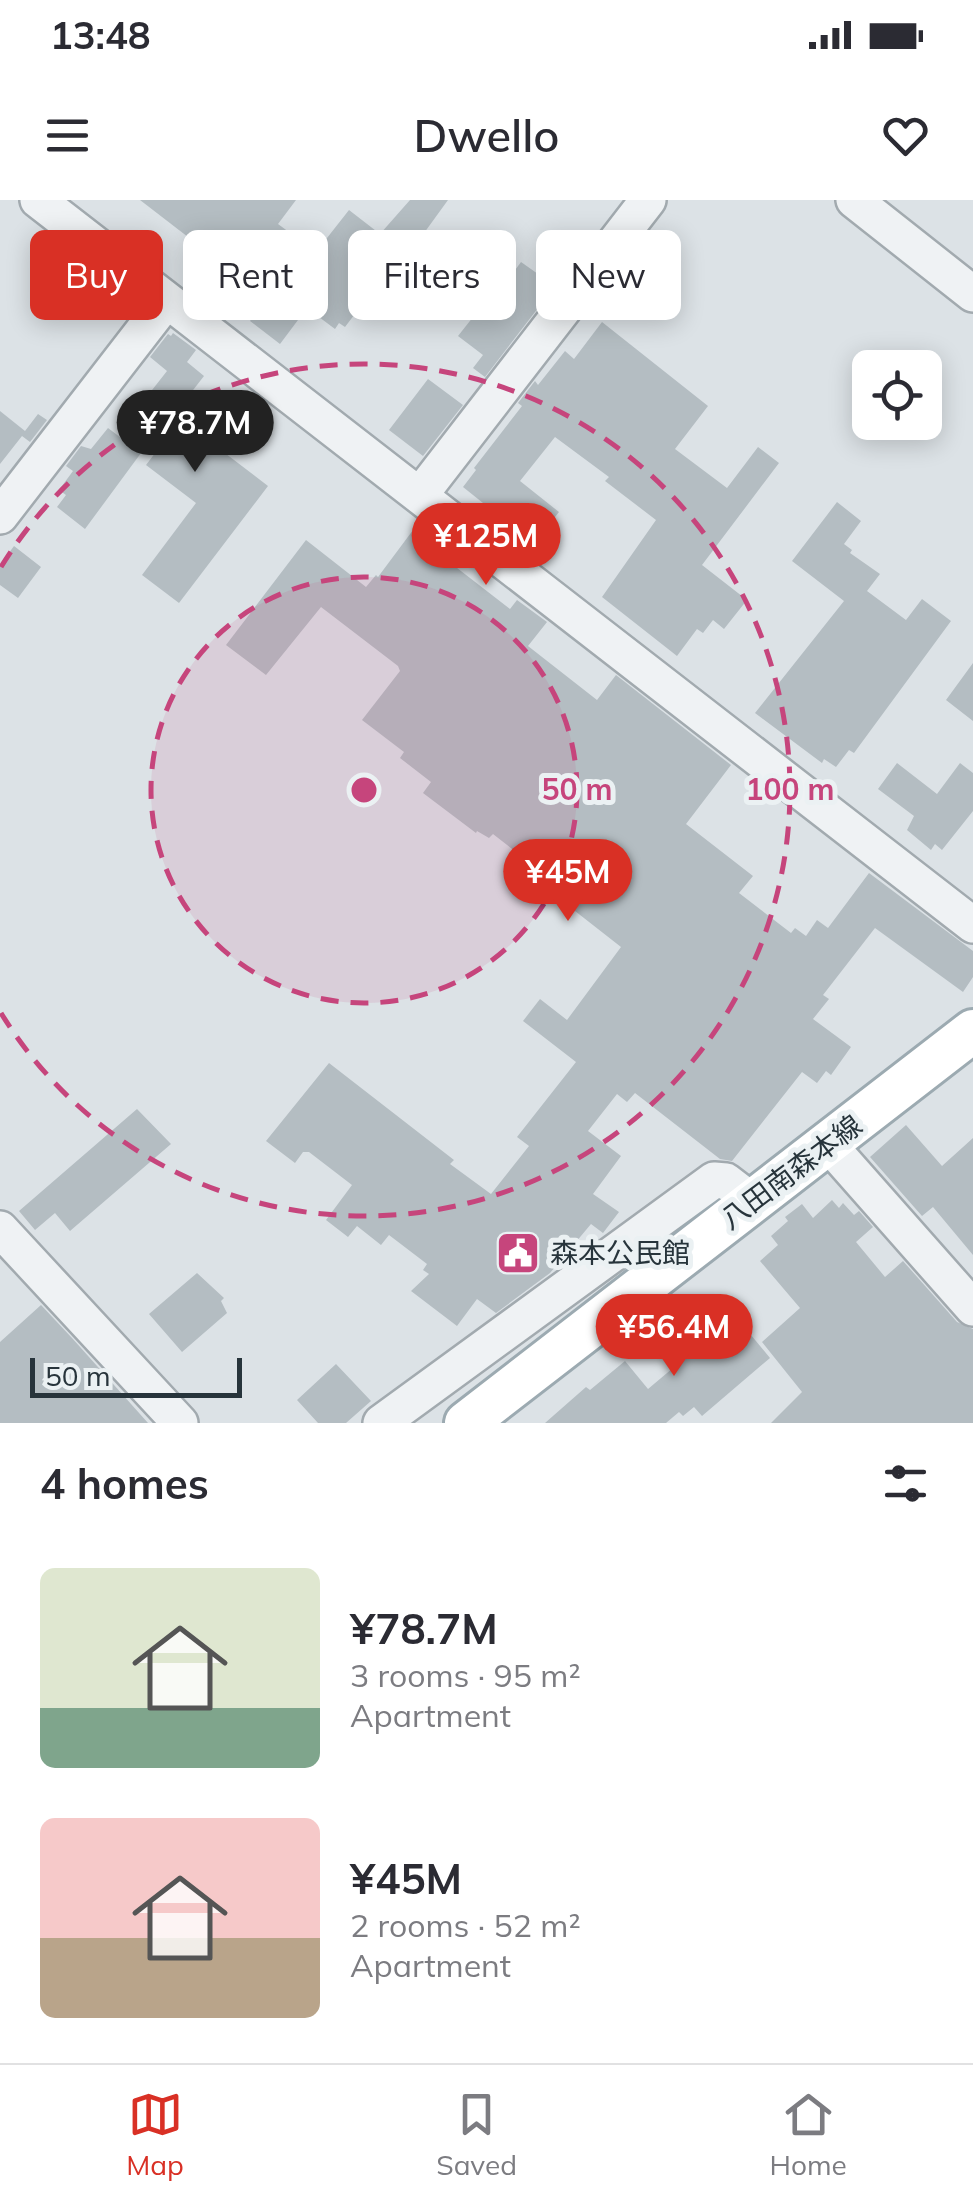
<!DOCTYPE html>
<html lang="en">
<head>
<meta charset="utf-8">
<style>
  :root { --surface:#fff; --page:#f2f2f3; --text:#2b2b33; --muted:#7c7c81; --line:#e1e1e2; --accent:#d93025 }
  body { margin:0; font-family:Mulish,"Noto Sans JP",sans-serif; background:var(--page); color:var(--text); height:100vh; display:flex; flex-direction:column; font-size:38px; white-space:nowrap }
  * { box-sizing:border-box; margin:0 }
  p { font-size:32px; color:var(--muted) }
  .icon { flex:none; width:55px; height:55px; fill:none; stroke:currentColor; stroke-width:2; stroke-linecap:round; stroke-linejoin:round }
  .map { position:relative; height:1223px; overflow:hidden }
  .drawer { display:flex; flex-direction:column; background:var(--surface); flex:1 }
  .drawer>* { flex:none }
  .hud { position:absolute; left:30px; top:30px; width:915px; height:90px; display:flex; gap:20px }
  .buttons { position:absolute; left:852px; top:150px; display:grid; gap:20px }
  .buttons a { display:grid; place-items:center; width:90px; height:90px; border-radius:15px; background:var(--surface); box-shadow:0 5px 25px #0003; font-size:50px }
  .scale { position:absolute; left:30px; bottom:25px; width:212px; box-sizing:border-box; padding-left:10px; border:5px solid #27343b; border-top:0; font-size:28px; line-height:35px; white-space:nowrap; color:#27343b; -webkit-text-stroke:8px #ebf1f3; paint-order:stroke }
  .price { position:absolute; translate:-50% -85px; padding:0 22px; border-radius:35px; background:var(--accent); color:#fff; font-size:32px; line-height:65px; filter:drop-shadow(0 2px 5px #0008) }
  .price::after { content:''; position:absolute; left:50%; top:60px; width:30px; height:22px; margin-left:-15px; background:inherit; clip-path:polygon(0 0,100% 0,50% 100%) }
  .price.current { background:#222; color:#fff }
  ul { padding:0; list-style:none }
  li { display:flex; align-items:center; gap:30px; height:250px; padding:0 40px }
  li span { display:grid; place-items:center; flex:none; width:280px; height:200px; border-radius:15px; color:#555 }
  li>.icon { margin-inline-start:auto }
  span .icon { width:120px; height:120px; fill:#fffc; stroke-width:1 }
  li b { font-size:42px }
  h2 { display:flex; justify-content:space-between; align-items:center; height:120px; padding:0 40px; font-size:42px }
  .chip { padding:0 35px; border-radius:15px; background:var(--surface); box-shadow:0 5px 25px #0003; font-size:35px; line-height:90px }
  .chip.current { background:var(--accent); color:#fff }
  .status { display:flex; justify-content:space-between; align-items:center; height:70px; padding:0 50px; background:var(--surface); direction:ltr }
  .status svg { height:28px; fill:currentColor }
  header { display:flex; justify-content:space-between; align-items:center; height:130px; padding:0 40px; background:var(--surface); font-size:45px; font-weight:600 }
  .dock { display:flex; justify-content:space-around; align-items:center; height:140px; border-top:2px solid var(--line); background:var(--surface); font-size:28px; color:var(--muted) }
  .dock a { display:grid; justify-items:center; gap:5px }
  .dock .current { color:var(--accent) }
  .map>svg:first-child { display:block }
  .building { fill:#b4bdc2 }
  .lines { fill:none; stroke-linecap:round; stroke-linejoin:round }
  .minor-casing { stroke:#a2aaaf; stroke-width:40 }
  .major-casing { stroke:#9caab1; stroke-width:48 }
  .minor { stroke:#eff2f4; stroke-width:35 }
  .major { stroke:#fff; stroke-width:42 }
  .ring { fill:none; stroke:#c6457c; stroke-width:5; stroke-dasharray:18 12 }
  .labels { text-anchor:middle; stroke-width:10; stroke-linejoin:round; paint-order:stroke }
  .street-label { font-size:28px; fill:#27343b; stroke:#ebf1f3 }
  .poi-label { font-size:28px; fill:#27343b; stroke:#ebf1f3; text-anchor:start }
  .centre { fill:#c6457c; stroke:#ebf1f3; stroke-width:5 }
  .ring-label { font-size:30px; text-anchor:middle; font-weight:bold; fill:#c6457c; stroke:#ebf1f3; stroke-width:10; stroke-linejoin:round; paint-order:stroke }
</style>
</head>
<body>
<div class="status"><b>13:48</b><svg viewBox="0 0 49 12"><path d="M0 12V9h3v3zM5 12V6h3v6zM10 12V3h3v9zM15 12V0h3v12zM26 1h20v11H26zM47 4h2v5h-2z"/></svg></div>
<header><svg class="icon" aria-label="menu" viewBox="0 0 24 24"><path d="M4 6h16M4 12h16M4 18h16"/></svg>Dwello<svg class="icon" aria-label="heart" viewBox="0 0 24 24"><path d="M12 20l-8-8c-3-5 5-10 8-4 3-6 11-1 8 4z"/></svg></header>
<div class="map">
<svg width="973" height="1223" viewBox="0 0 973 1223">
  <rect width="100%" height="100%" fill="#dce2e6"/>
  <path class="building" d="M140,0H296L278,24L316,52L349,10L380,34L410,0H448L419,40L430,51L401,89L395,85L375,111L364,102L345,127L339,123L335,129L307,108L280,144L250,121L258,110L220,80L214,90L185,69L201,47Z
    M521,62L555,86L485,177L473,168L483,155L458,136L477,112L482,115Z
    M602,122L708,206L675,249L727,288L758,247L779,263L702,365L747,400L724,429L713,420L703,433L697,429L677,456L602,397L656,320L605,281L609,277L555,237L520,281L559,312L538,338L517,322L516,325L495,309L493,311L463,287L476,270L474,268L522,206L518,203L535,181L538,185L565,151L574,159Z
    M173,133L196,150L187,162L204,176L190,194L228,223L213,244L268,286L179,403L142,375L196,303L146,265L178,223L145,199L167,171L150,157L168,134L171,136Z
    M428,179L463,205L423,256L389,230Z
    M0,211L25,231L38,214L47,220L30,242L22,236L0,264Z
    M108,228L141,253L85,329L57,307L66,295L59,290L73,271L66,266L81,246L91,249Z
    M837,302L861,321L844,344L852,350L850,353L880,374L867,391L906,420L922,399L951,421L854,553L849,550L836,567L824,559L822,563L755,513L844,401L792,361Z
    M419,322L447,344L439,354L510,409L517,400L547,422L528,446L597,500L616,475L731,565L686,624L753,676L739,693L791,733L795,728L806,736L817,720L828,728L869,673L973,751V777L963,792L875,728L823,795L829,799L813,819L851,847L831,875L826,871L817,883L802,872L732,961L720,959L635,893L627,902L617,894L588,931L621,956L593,994L619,1012L603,1033L591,1024L550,1073L496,1113L477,1099L457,1126L411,1091L429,1074L423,1070L427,1064L389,1035L381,1045L357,1026L348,1037L326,1020L352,985L309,952H303L295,963L266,941L329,863L454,960L450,964L491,994L529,946L517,937L576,862L523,821L540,799L567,820L621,747L552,693L558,685L493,634L489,638L477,631L476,633L423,593L431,582L400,558L404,552L362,520L400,471L398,466L321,407L266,475L226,445L306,340L366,387L376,375L378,377Z
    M14,346L41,367L18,398L0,385V365Z
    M973,463V521L946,500Z
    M897,563L937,594L960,563L973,573V611L942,650L935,644L931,650L907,630L914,616L878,589Z
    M137,909L171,944L70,1031L55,1013L35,1030L19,1011Z
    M906,925L942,966L973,938V1055L933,1007L922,1016L870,957Z
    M832,1000L839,1008L843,1003L854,1015L859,1011L873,1027L856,1042L885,1077L903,1061L957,1122L973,1129V1223H771L802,1192L762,1142L800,1108L760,1061L778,1045L771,1036L788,1021L785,1017L802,1004L813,1018Z
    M197,1073L224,1098L221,1101L227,1113L182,1152L149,1114Z
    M717,1094L770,1158L702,1216L694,1207L683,1216L679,1212L666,1223H545L586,1187L590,1190L625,1161L648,1189L717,1131L699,1110Z
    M41,1105L72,1138L148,1223H0V1142Z
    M336,1164L371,1201L346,1223H318L297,1200Z"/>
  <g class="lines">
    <g class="minor-casing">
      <path id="minor" d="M38,0L973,725
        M854,0L973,94
        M420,295L648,0
        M0,316L167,100
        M829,945L973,1108
        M0,1029L180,1223
        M381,1223L714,980L726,981L752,1001"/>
    </g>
    <g class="major-casing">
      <path id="major" d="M466,1223L973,831"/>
    </g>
    <use href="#minor" class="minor"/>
    <use href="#major" class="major"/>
  </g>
  <circle cx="364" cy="590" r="213" fill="#c6457c" fill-opacity=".12"/>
  <g class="ring">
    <circle cx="364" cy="590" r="213"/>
    <path d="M1 367A426 426 0 1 1 1 813"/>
  </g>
  <defs>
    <g id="civic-square" transform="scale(2.25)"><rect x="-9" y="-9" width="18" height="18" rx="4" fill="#c6457c" stroke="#ebf1f3"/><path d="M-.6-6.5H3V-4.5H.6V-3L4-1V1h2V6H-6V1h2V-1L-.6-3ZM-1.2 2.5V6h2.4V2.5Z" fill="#fff"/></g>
  </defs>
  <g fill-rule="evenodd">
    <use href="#civic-square" x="518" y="1053"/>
  </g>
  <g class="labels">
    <g class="street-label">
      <text transform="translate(791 972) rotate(-37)" y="10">八田南森本線</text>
    </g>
    <g class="poi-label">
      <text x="550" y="1063">森本公民館</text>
    </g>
  </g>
  <circle cx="364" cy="590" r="15" class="centre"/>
  <g class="ring-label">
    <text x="577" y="600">50 m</text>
    <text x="790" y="600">100 m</text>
  </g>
</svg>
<div class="buttons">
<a><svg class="icon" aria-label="locate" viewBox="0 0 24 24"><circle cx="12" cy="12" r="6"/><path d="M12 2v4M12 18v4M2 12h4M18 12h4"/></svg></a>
</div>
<div class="scale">50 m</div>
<b class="price current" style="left:195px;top:275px">¥78.7M</b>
<b class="price" style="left:486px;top:388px">¥125M</b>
<b class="price" style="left:568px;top:724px">¥45M</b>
<b class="price" style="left:674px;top:1179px">¥56.4M</b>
<div class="hud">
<a class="chip current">Buy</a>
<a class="chip">Rent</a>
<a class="chip">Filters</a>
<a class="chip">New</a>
</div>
</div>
<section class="drawer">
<h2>4 homes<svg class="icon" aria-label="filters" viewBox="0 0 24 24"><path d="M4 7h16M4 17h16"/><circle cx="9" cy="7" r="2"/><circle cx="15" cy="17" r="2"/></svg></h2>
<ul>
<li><span style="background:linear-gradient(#dfe7d0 70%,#7fa58c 0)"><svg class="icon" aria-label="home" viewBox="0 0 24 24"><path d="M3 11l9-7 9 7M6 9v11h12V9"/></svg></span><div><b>¥78.7M</b><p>3 rooms · 95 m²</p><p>Apartment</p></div></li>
<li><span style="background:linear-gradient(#f6c9c9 60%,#b9a48a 0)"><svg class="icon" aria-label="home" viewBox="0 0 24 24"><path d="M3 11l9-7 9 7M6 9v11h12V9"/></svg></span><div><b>¥45M</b><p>2 rooms · 52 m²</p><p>Apartment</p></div></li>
</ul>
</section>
<nav class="dock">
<a class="current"><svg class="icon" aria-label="map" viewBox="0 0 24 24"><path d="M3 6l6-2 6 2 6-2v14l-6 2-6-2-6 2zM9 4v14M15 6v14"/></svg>Map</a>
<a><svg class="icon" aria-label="saved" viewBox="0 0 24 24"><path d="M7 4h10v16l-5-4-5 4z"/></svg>Saved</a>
<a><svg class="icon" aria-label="home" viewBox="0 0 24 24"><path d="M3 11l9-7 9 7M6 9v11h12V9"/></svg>Home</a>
</nav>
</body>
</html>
